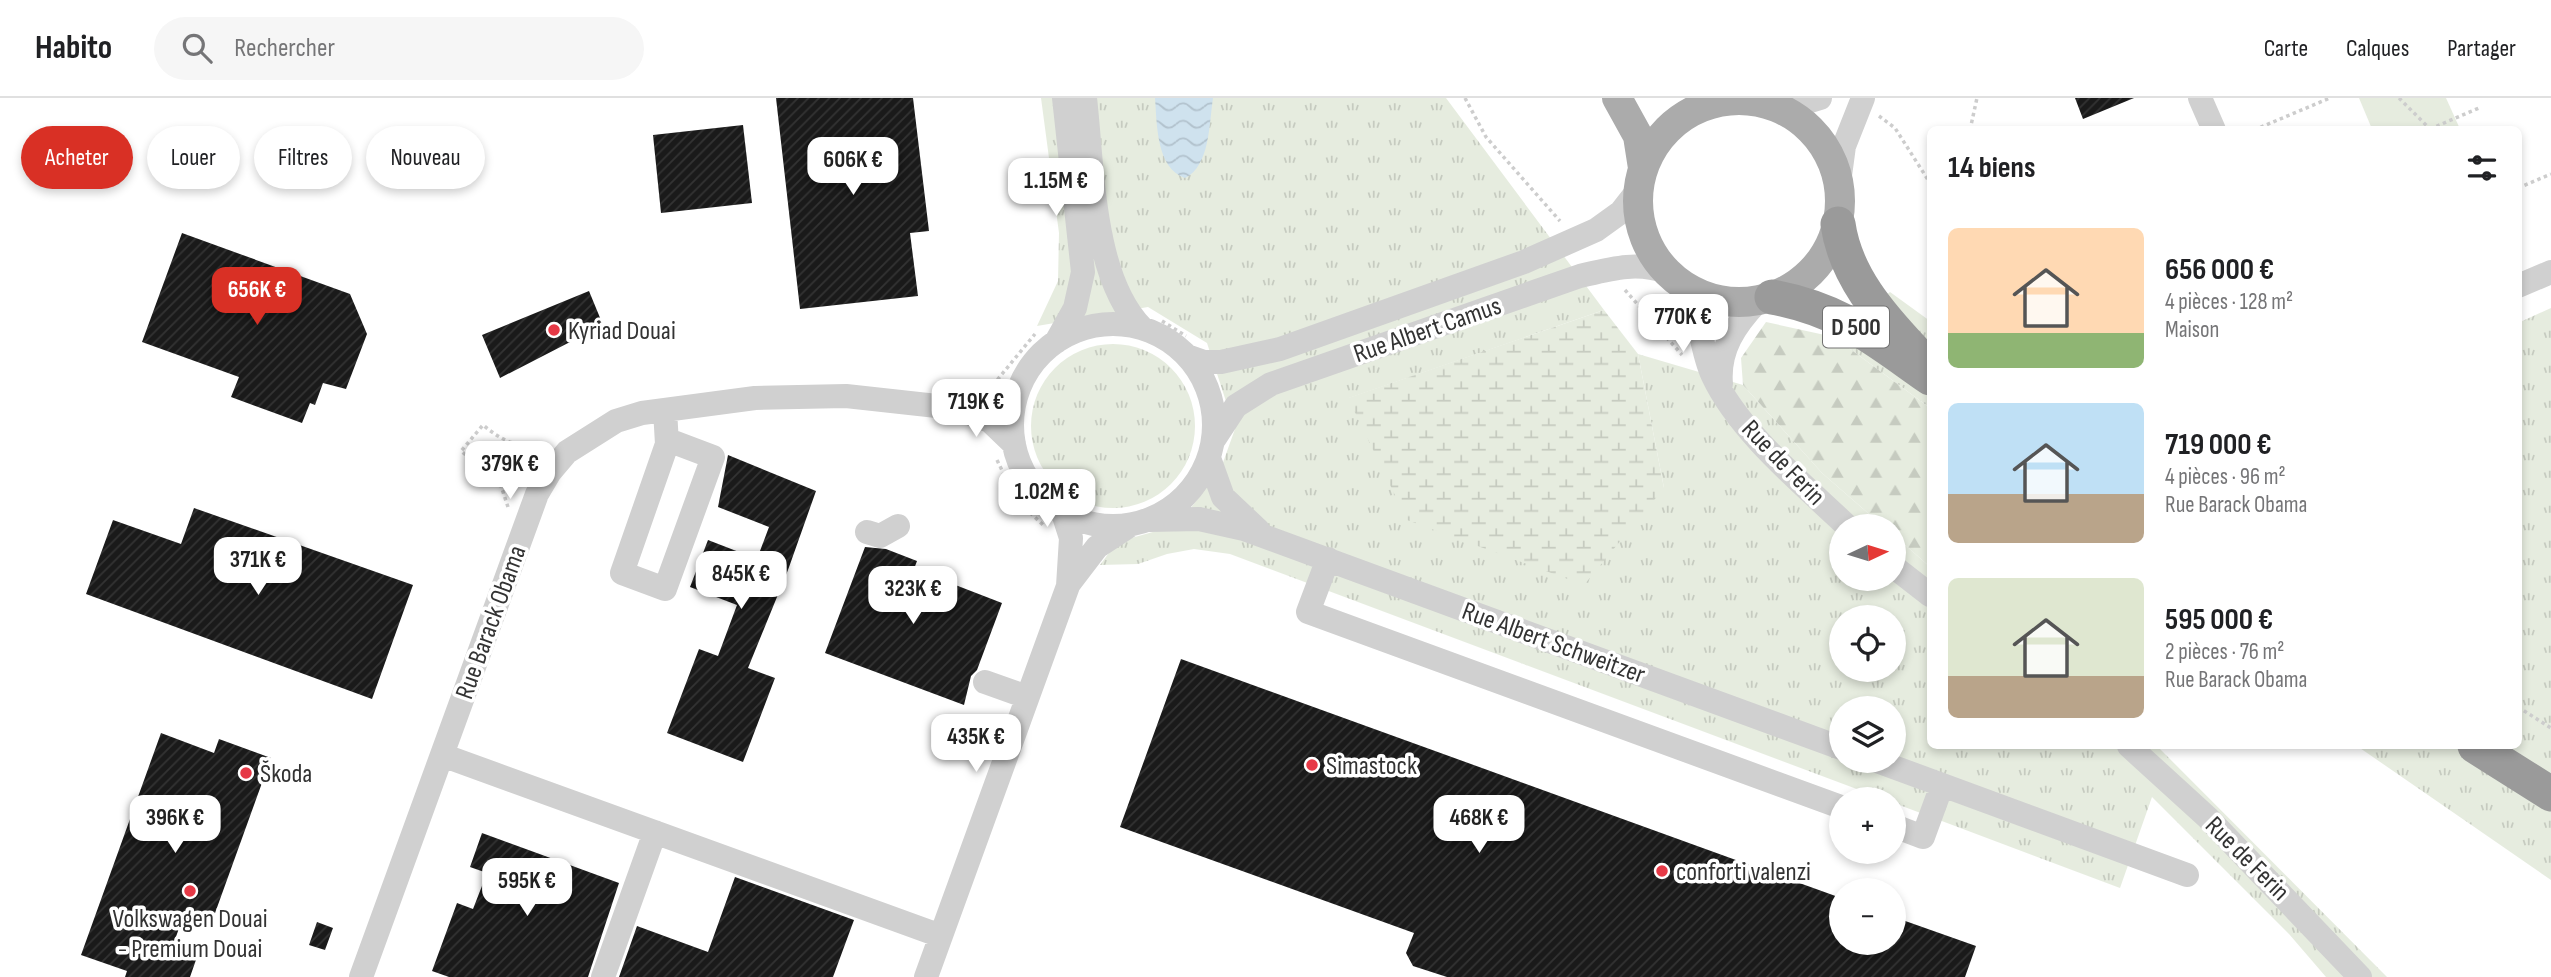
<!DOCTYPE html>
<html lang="fr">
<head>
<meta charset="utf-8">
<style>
  :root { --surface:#fff; --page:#f6f6f6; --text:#202124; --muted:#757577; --line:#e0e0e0; --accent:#d93025 }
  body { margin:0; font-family:"Sofia Sans Condensed",sans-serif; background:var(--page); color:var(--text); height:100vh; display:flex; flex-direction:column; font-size:26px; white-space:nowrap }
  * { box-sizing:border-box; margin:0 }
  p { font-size:23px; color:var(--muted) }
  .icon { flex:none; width:38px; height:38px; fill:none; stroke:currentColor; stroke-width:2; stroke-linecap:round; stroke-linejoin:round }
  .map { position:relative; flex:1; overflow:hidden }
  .drawer { position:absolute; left:1927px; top:28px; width:595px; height:623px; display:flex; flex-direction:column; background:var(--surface); border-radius:10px; box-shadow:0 4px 10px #0003 }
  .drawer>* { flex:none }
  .guide { position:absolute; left:21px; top:28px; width:665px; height:63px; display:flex; gap:14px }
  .needle { width:46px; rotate:86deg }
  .tools { position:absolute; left:1829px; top:416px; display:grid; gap:14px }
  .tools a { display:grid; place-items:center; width:77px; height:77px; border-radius:50%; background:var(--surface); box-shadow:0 4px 10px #0003; font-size:35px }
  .price { position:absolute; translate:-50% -60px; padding:0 16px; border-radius:14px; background:#fff; color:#222; font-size:23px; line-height:46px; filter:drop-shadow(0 2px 4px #0008) }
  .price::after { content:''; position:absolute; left:50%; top:42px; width:21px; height:16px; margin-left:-10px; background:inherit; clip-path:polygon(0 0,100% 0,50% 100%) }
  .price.on { background:var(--accent); color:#fff }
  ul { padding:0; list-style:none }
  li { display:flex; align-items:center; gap:21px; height:175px; padding:0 21px }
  li span { display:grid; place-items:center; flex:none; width:196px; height:140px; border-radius:10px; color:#555 }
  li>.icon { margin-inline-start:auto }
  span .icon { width:84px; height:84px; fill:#fffc; stroke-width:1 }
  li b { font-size:30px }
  h2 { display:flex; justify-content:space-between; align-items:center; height:84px; padding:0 21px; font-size:30px }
  .tag { padding:0 24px; border-radius:32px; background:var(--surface); box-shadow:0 4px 10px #0003; font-size:24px; line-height:63px }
  .tag.on { background:var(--accent); color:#fff }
  header { display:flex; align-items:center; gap:42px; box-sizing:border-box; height:98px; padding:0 35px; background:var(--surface); border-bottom:2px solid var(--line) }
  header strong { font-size:33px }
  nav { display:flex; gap:38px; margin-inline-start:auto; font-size:24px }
  .search { width:490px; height:63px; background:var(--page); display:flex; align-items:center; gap:18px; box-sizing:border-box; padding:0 24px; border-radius:38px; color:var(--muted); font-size:26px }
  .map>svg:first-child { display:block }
  .grass { fill:url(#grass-tufts); fill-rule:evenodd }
  .forest { fill:url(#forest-firs) }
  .wetland { fill:url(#wetland-marsh) }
  .green { fill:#e6ecdf }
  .water { fill:url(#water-waves) }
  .building { fill:url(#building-hatch) }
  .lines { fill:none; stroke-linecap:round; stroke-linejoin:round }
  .path { stroke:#cdcdcd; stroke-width:3.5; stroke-dasharray:3.5 3.5; stroke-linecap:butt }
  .minor { stroke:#d0d0d0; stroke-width:24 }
  .major { stroke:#ababab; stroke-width:30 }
  .highway { stroke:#9a9a9a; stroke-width:35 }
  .poi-dot { fill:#e63946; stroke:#fff; stroke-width:2.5 }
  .labels { text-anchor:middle; stroke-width:7; stroke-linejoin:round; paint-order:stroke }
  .shield { fill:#fff; stroke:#707070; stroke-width:2 }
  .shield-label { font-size:24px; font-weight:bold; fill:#333 }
  .street-label { font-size:26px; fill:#333; stroke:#fff }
  .poi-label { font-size:26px; fill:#333; stroke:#fff; text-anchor:start }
</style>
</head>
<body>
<header>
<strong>Habito</strong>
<div class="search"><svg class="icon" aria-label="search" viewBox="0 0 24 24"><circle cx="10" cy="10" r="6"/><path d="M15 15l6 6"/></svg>Rechercher</div>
<nav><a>Carte</a><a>Calques</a><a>Partager</a></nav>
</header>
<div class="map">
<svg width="2551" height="879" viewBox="0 0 2551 879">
  <defs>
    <pattern id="grass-tufts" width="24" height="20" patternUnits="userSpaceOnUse" patternTransform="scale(1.75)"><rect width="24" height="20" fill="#e6ecdf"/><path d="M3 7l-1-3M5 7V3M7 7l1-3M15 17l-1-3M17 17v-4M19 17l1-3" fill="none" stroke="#c6cbc0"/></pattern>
    <pattern id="forest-firs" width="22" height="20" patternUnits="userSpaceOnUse" patternTransform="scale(1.75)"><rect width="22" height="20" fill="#e6ecdf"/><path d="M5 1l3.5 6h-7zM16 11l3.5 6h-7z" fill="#c6cbc0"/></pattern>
    <pattern id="wetland-marsh" width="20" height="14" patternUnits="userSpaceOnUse" patternTransform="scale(1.75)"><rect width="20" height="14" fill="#e6ecdf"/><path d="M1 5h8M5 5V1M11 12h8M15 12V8" fill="none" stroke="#c6cbc0"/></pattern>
    <pattern id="water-waves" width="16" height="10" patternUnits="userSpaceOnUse" patternTransform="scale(1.75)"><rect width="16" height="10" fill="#cfe2ee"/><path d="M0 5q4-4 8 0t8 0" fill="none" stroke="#b2c2cd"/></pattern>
    <pattern id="building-hatch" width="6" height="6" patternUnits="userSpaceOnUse" patternTransform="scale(1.75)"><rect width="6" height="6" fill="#1a1a1a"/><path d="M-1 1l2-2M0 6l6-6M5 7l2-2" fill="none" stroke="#333"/></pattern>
  </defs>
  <rect width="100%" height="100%" fill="#fff"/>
  <path class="grass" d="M1041,0H1446L1604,212L1349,300L1664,390L1638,256L1743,287L1822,375L1884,429H1841V481H1894V437L1930,469V648H2157L2387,879H2326L2289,836L2152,699L2120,790L1894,705V702H1886L1230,456L1194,451L1167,456L1138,466L1100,467L1117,444L1178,427L1221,370L1235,331L1207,245L1148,209L1037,228L1058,183L1059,135ZM1841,520H1894V572H1841ZM1841,611H1894V663H1841Z
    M1890,194L1930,223V310L1834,239Z
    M2551,210V782L2357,648H2518V225Z
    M1031 328a82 82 0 1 1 164 0a82 82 0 1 1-164 0Z"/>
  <path class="forest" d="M1766,224L1834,239L1930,310V469L1894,437V429H1884L1822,375L1743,287L1741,260Z"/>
  <path class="wetland" d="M1604,212L1638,256L1664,390L1584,487L1407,422L1348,300Z"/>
  <path class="green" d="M2359,0H2446L2460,31H2372Z"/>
  <path class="water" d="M1155,0H1213C1209,26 1210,68 1185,80C1156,70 1157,26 1155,0Z"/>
  <path class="building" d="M776,0H913L929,133L910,135L918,198L800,211Z
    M2075,0H2134L2083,21Z
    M743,27L752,105L661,115L653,37Z
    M182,135L350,196L367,236L346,291L323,285L315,307L310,305L302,325L231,299L239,279L142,244Z
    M589,193L603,227L500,280L482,237Z
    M728,357L816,393L788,472L748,570L775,580L743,664L667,635L699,551L718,558L737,507L690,489L708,442L757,461L769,429L718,409Z
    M194,410L413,487L372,601L86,496L113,422L181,446Z
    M865,449L886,451L917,463L914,471L1002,505L977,572L971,578L964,607L825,555Z
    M1181,561L1841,800V845H1894V819L1976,848L1965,879H1447L1413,868L1406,855L1414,835L1120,729Z
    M161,635L214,655L219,641L271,660L210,829L183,819L172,850L197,859L190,879H125L127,873L81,857Z
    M482,735L619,785L588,879H449L432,873L457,805L473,811L487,775L470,769Z
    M735,779L854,822L833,879H619L637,828L708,854Z
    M317,824L333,830L325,852L309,847Z"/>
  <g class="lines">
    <path class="path" d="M1465,0L1486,39L1560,123
      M2399,0L2431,32
      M1879,18L1895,30L1930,85
      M2430,31L2479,10
      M1970,32L1977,0
      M2254,32L2330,0
      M2518,90L2551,76
      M1625,192L1682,257
      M1162,223L1186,238
      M973,292L985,291L993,287L1035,236
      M997,362L1016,401L1044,428
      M508,409L500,385L461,353L483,327C502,343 519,351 544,347
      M2518,609L2551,630"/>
    <path class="minor" d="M1085,0C1093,70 1092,179 1142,230
      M2200,0L2214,32
      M1776,9L1797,7L1820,0
      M1839,85L1844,48L1863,0
      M2518,188L2551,174
      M1688,191C1701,219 1700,250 1713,278C1739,334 1803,386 1848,429
      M1012 327a101 101 0 1 1 202 0a101 101 0 1 1-202 0Z
      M1056,244L1075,210L1083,174L1064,0
      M1187,258L1204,264H1221L1280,251L1524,164L1596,132L1621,114L1639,91
      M1721,286C1718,252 1735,227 1758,203
      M665,312L667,346L622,475L665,491L713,359L668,342
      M1215,340L1236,308L1271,286L1580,178C1610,171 1637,163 1666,174
      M1209,360L1223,399L1258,432
      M1149,422L1199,421L1244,431L1841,650
      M867,434L880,438L898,428
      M1328,461L1308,514L1841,709
      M1894,469L1930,497
      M1068,487L1097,449L1129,428
      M985,584L1027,599
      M2129,648L2208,720L2360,879
      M442,657L941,838
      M1877,663L2187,777
      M1894,728L1923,739L1942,687
      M361,879L537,396L550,374L567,354L616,323L642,315L755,300L846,298L955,310L990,323L1014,346
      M603,879L655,734
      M926,879L1068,488L1071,440L1063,415"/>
    <path class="major" d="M1617,0L1638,38L1643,70
      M1638 103a101 101 0 1 1 202 0a101 101 0 1 1-202 0Z"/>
    <path class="highway" d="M1838,126C1845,177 1880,217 1915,254
      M1772,199C1842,212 1874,241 1930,280
      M2475,648L2551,696"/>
  </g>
  <g class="poi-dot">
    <circle cx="554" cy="232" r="7"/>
    <circle cx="1312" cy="667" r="7"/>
    <circle cx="246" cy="675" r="7"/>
    <circle cx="1662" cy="773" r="7"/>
    <circle cx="190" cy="793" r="7"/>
  </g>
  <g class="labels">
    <rect class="shield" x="1823" y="208.5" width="66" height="41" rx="5"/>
    <g class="shield-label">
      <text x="1856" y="237">D 500</text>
    </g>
    <g class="street-label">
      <text transform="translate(1427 231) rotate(-19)" y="9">Rue Albert Camus</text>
      <text transform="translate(1784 364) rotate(46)" y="9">Rue de Ferin</text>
      <text transform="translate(490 524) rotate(-70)" y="9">Rue Barack Obama</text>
      <text transform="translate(1554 544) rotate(20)" y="9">Rue Albert Schweitzer</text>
      <text transform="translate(2248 760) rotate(45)" y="9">Rue de Ferin</text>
    </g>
    <g class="poi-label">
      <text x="568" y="241">Kyriad Douai</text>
      <text x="1326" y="676">Simastock</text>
      <text x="260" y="684">Škoda</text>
      <text x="1676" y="782">conforti valenzi</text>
      <text x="190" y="829" text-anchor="middle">Volkswagen Douai<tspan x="190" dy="30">- Premium Douai</tspan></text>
    </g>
  </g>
</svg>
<div class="tools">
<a><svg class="needle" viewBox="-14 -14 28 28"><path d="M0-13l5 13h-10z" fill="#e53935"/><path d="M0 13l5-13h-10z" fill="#757577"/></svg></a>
<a><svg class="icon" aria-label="locate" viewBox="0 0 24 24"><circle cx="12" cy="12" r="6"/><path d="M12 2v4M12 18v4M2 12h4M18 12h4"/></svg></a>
<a><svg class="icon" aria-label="layers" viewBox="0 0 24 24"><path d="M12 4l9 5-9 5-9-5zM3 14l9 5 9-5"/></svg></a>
<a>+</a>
<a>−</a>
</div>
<b class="price" style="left:853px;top:99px">606K €</b>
<b class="price" style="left:1056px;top:120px">1.15M €</b>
<b class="price on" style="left:257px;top:229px">656K €</b>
<b class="price" style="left:1683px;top:256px">770K €</b>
<b class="price" style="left:976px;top:341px">719K €</b>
<b class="price" style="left:510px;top:403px">379K €</b>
<b class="price" style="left:1047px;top:431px">1.02M €</b>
<b class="price" style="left:258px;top:499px">371K €</b>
<b class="price" style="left:741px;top:513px">845K €</b>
<b class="price" style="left:913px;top:528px">323K €</b>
<b class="price" style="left:976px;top:676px">435K €</b>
<b class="price" style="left:175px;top:757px">396K €</b>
<b class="price" style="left:1479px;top:757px">468K €</b>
<b class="price" style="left:527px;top:820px">595K €</b>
<div class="guide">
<a class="tag on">Acheter</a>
<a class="tag">Louer</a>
<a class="tag">Filtres</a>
<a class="tag">Nouveau</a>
</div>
<section class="drawer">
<h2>14 biens<svg class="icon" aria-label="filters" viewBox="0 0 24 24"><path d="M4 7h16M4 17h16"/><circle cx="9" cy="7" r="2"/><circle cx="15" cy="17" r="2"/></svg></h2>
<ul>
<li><span style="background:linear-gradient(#ffd9b3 75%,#8fb573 0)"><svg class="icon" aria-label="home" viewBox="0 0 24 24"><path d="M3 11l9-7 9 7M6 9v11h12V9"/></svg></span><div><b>656 000 €</b><p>4 pièces · 128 m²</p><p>Maison</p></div></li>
<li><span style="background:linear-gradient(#bfe0f5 65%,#b9a48a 0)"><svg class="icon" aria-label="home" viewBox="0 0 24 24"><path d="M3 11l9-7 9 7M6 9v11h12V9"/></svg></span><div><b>719 000 €</b><p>4 pièces · 96 m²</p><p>Rue Barack Obama</p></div></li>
<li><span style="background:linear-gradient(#dfe7d0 70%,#b9a48a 0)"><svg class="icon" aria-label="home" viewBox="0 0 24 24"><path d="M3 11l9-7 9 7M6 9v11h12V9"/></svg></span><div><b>595 000 €</b><p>2 pièces · 76 m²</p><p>Rue Barack Obama</p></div></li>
</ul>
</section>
</div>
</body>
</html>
